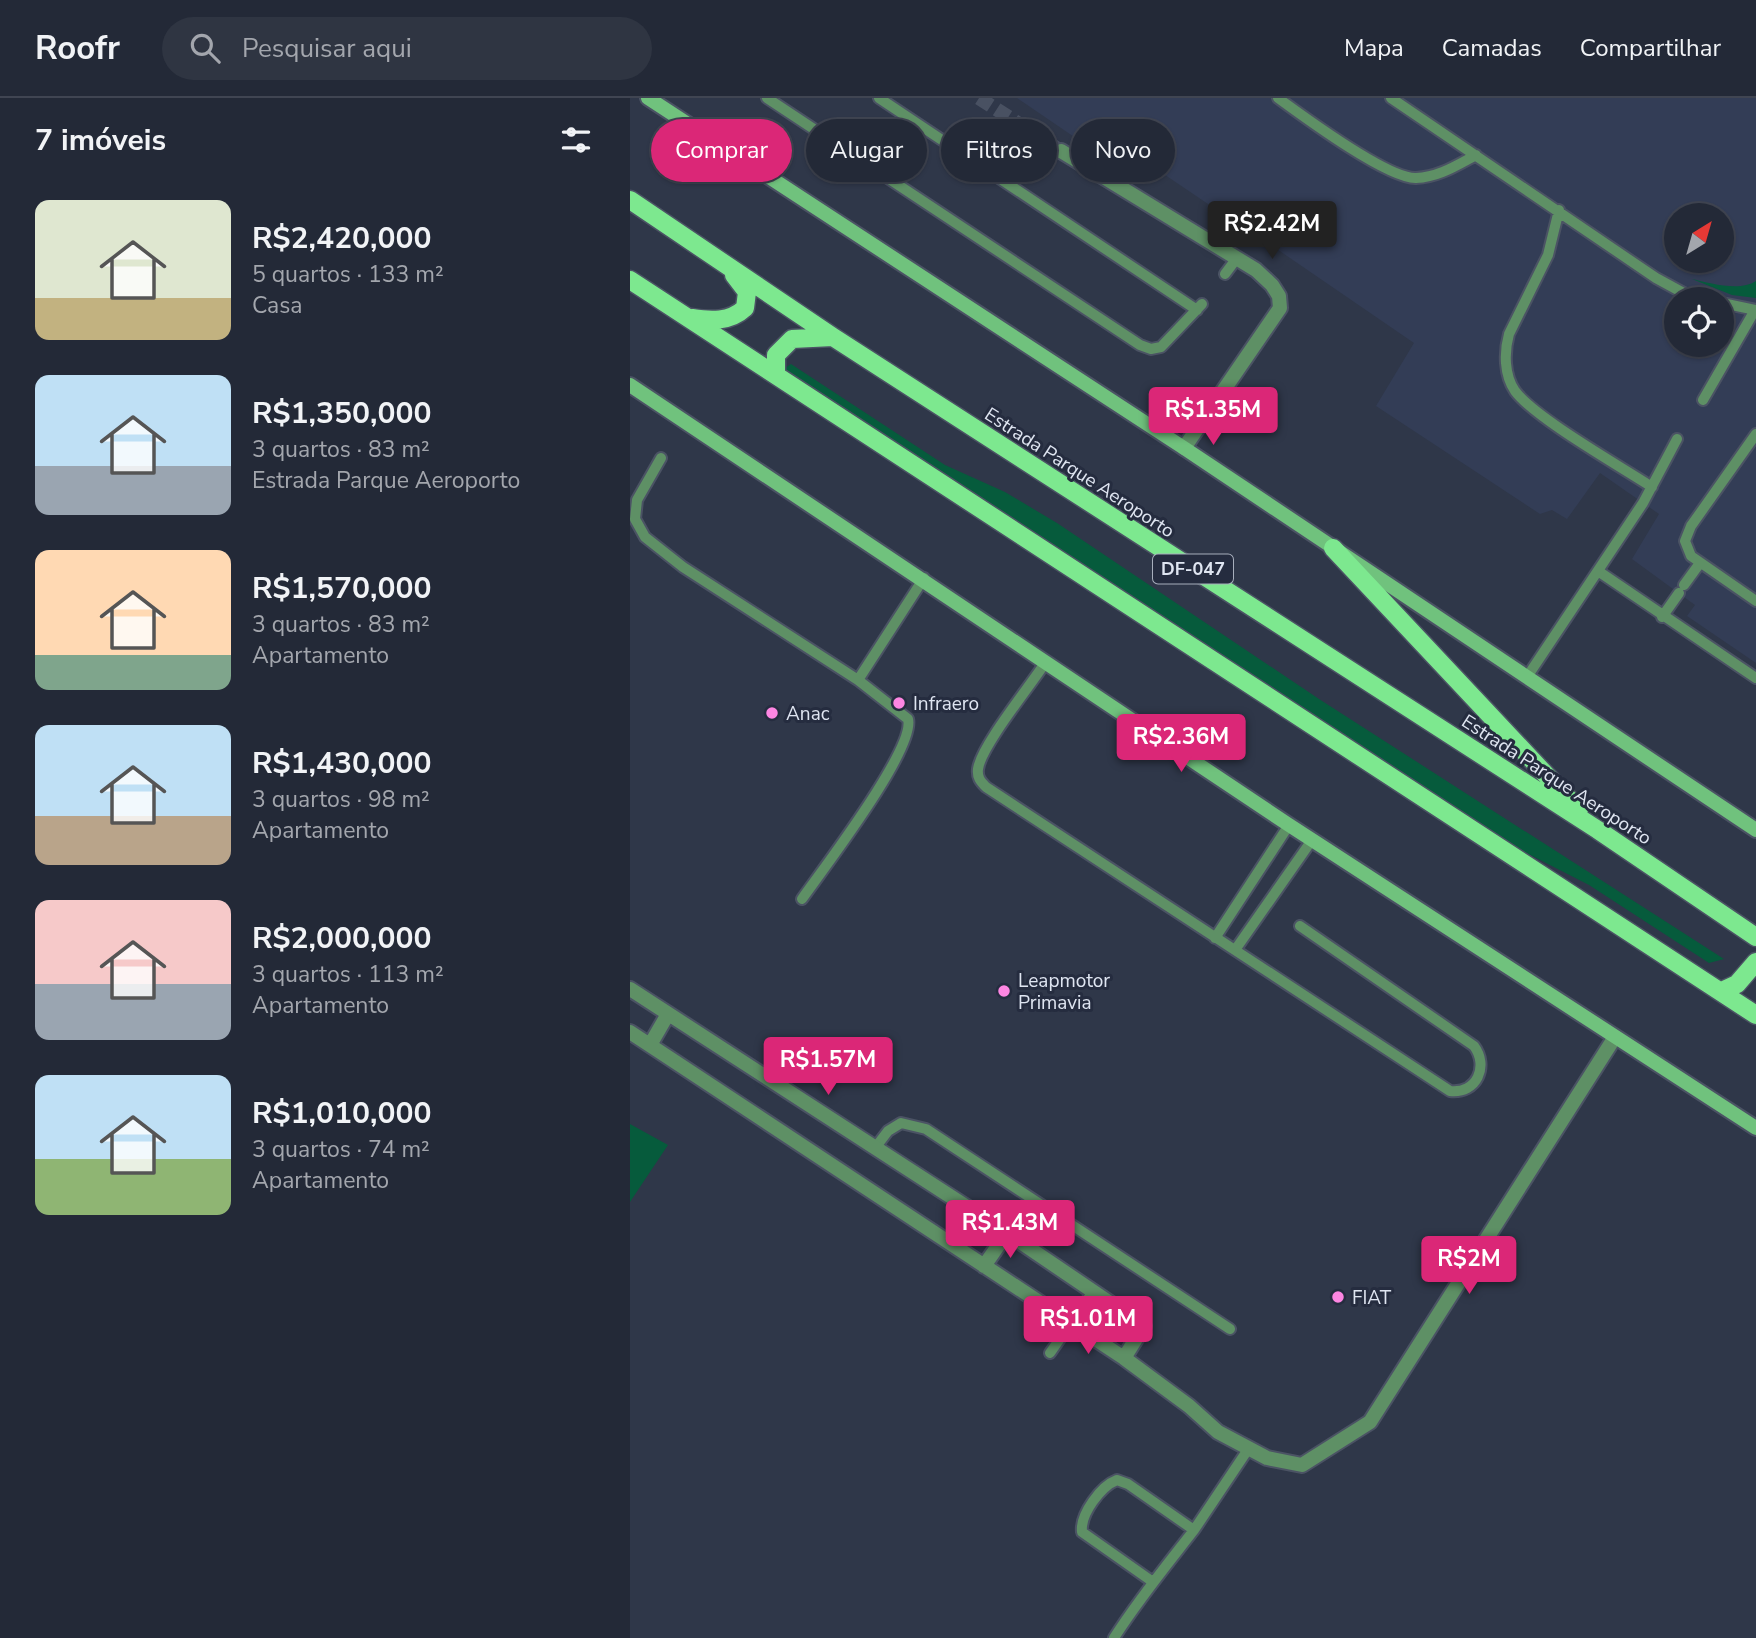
<!DOCTYPE html>
<html lang="pt">
<head>
<meta charset="utf-8">
<style>
  :root { --surface:#232937; --page:#2f3542; --text:#f1f3f6; --muted:#a3a6ad; --line:#404552; --accent:#db2777 }
  body { margin:0; font-family:"Nunito Sans",sans-serif; background:var(--page); color:var(--text); height:100vh; display:flex; flex-direction:column; font-size:26px; white-space:nowrap }
  * { box-sizing:border-box; margin:0 }
  p { font-size:23px; color:var(--muted) }
  .icon { flex:none; width:38px; height:38px; fill:none; stroke:currentColor; stroke-width:2; stroke-linecap:round; stroke-linejoin:round }
  .map { position:relative; flex:1; overflow:hidden }
  .side { display:flex; flex-direction:column; background:var(--surface); width:630px }
  .side>* { flex:none }
  .top-card { position:absolute; left:21px; top:21px; width:665px; height:63px; display:flex; gap:14px }
  .needle { width:46px; rotate:37deg }
  .tools { position:absolute; left:1034px; top:105px; display:grid; gap:14px }
  .tools a { display:grid; place-items:center; width:70px; height:70px; border-radius:50%; background:var(--surface); box-shadow:0 2px 5px #0004,0 0 0 2px var(--line); font-size:35px }
  .price { position:absolute; translate:-50% -60px; padding:0 16px; border-radius:7px; background:var(--accent); color:#fff; font-size:23px; line-height:46px; filter:drop-shadow(0 2px 4px #0008) }
  .price::after { content:''; position:absolute; left:50%; top:42px; width:21px; height:16px; margin-left:-10px; background:inherit; clip-path:polygon(0 0,100% 0,50% 100%) }
  .price.selected { background:#222; color:#fff }
  ul { padding:0; list-style:none }
  li { display:flex; align-items:center; gap:21px; height:175px; padding:0 35px }
  li span { display:grid; place-items:center; flex:none; width:196px; height:140px; border-radius:14px; color:#555 }
  li>.icon { margin-inline-start:auto }
  span .icon { width:84px; height:84px; fill:#fffc; stroke-width:1 }
  li b { font-size:30px }
  h2 { display:flex; justify-content:space-between; align-items:center; height:84px; padding:0 35px; font-size:30px }
  .chip { padding:0 24px; border-radius:32px; background:var(--surface); box-shadow:0 2px 5px #0004,0 0 0 2px var(--line); font-size:24px; line-height:63px }
  .chip.selected { background:var(--accent); color:#fff }
  header { display:flex; align-items:center; gap:42px; box-sizing:border-box; height:98px; padding:0 35px; background:var(--surface); border-bottom:2px solid var(--line) }
  header strong { font-size:33px }
  nav { display:flex; gap:38px; margin-inline-start:auto; font-size:24px }
  .search { width:490px; height:63px; background:var(--page); display:flex; align-items:center; gap:18px; box-sizing:border-box; padding:0 24px; border-radius:38px; color:var(--muted); font-size:26px }
  main { display:flex; flex:1; min-height:0 }
  .map>svg:first-child { display:block }
  .built { fill:#333d56; fill-rule:evenodd }
  .green { fill:#065b3c }
  .lines { fill:none; stroke-linecap:round; stroke-linejoin:round }
  .street-tunnel { stroke:#495162; stroke-width:14; stroke-dasharray:14 7; stroke-linecap:butt }
  .lane-casing { stroke:#4b5364; stroke-width:14 }
  .street-casing { stroke:#4b5364; stroke-width:18 }
  .secondary-casing { stroke:#4b5364; stroke-width:18 }
  .primary-casing { stroke:#4b5364; stroke-width:21 }
  .lane { stroke:#5e9065; stroke-width:10 }
  .street { stroke:#5e9065; stroke-width:14 }
  .secondary { stroke:#70c27d; stroke-width:14 }
  .primary { stroke:#7de88f; stroke-width:18 }
  .poi-dot { fill:#fd86e2; stroke:#252c3f; stroke-width:2.5 }
  .labels { text-anchor:middle; stroke-width:6; stroke-linejoin:round; paint-order:stroke }
  .shield { fill:#252c3f; stroke:#a7aebc; stroke-width:2 }
  .shield-label { font-size:18px; font-weight:bold; fill:#dfe5f1 }
  .street-label { font-size:19px; fill:#dfe5f1; stroke:#252c3f }
  .poi-label { font-size:19px; fill:#dfe5f1; stroke:#252c3f; text-anchor:start }
</style>
</head>
<body>
<header>
<strong>Roofr</strong>
<div class="search"><svg class="icon" aria-label="search" viewBox="0 0 24 24"><circle cx="10" cy="10" r="6"/><path d="M15 15l6 6"/></svg>Pesquisar aqui</div>
<nav><a>Mapa</a><a>Camadas</a><a>Compartilhar</a></nav>
</header>
<main>
<section class="side">
<h2>7 imóveis<svg class="icon" aria-label="filters" viewBox="0 0 24 24"><path d="M4 7h16M4 17h16"/><circle cx="9" cy="7" r="2"/><circle cx="15" cy="17" r="2"/></svg></h2>
<ul>
<li><span style="background:linear-gradient(#dfe7d0 70%,#c2b280 0)"><svg class="icon" aria-label="home" viewBox="0 0 24 24"><path d="M3 11l9-7 9 7M6 9v11h12V9"/></svg></span><div><b>R$2,420,000</b><p>5 quartos · 133 m²</p><p>Casa</p></div></li>
<li><span style="background:linear-gradient(#bfe0f5 65%,#9aa5b1 0)"><svg class="icon" aria-label="home" viewBox="0 0 24 24"><path d="M3 11l9-7 9 7M6 9v11h12V9"/></svg></span><div><b>R$1,350,000</b><p>3 quartos · 83 m²</p><p>Estrada Parque Aeroporto</p></div></li>
<li><span style="background:linear-gradient(#ffd9b3 75%,#7fa58c 0)"><svg class="icon" aria-label="home" viewBox="0 0 24 24"><path d="M3 11l9-7 9 7M6 9v11h12V9"/></svg></span><div><b>R$1,570,000</b><p>3 quartos · 83 m²</p><p>Apartamento</p></div></li>
<li><span style="background:linear-gradient(#bfe0f5 65%,#b9a48a 0)"><svg class="icon" aria-label="home" viewBox="0 0 24 24"><path d="M3 11l9-7 9 7M6 9v11h12V9"/></svg></span><div><b>R$1,430,000</b><p>3 quartos · 98 m²</p><p>Apartamento</p></div></li>
<li><span style="background:linear-gradient(#f6c9c9 60%,#9aa5b1 0)"><svg class="icon" aria-label="home" viewBox="0 0 24 24"><path d="M3 11l9-7 9 7M6 9v11h12V9"/></svg></span><div><b>R$2,000,000</b><p>3 quartos · 113 m²</p><p>Apartamento</p></div></li>
<li><span style="background:linear-gradient(#bfe0f5 60%,#8fb573 0)"><svg class="icon" aria-label="home" viewBox="0 0 24 24"><path d="M3 11l9-7 9 7M6 9v11h12V9"/></svg></span><div><b>R$1,010,000</b><p>3 quartos · 74 m²</p><p>Apartamento</p></div></li>
</ul>
</section>
<div class="map">
<svg width="1126" height="1540" viewBox="0 0 1126 1540">
  <rect width="100%" height="100%" fill="#2f3749"/>
  <path class="built" d="M387,0H1126V565L1057,518L1065,507L1002,461L1029,416L970,375L937,421L922,412L910,416L746,308L784,245L606,123L613,113L604,106L581,108L507,58L478,62ZM1046,117H1092V163H1046ZM1046,201H1092V247H1046Z"/>
  <path class="green" d="M1062,181C1079,185 1110,194 1126,183V200L1102,197Z
    M161,266L315,367L375,394L427,425L689,601L1094,861L1079,865L959,787L879,746L152,272Z
    M0,1026L38,1047L0,1104Z"/>
  <g class="lines">
    <path class="street-tunnel" d="M349,0L431,53"/>
    <g class="lane-casing">
      <path id="lane" d="M137,0L510,247L521,251L531,249L572,206
        M249,0L567,212
        M648,0C674,19 758,81 786,80C809,79 827,67 846,57
        M761,0L1026,180L1059,198L1073,201
        M929,112L918,157L879,236C874,254 874,277 885,293C905,320 990,368 1022,389
        M595,176L607,160
        M1092,205L1126,212
        M1073,302L1125,212
        M1126,336L1061,428L1055,443L1061,458L1126,503
        M31,360L7,402L5,421L15,439L53,469L228,582L278,621C286,650 193,771 172,801
        M968,473L1126,580
        M1054,487L1070,465
        M1032,519L1049,495
        M415,565C401,587 351,648 348,671C347,679 350,683 356,689L820,993C847,996 859,968 844,948L670,828
        M897,579L1013,405L1047,341
        M228,582L294,480
        M585,840L659,727
        M605,852L682,742
        M245,1050L258,1033L271,1025L296,1031L600,1231
        M420,1255L462,1195
        M564,1432L619,1350
        M484,1540C508,1502 536,1468 564,1432L498,1386L487,1382C471,1388 450,1416 452,1434L523,1484"/>
    </g>
    <g class="street-casing">
      <path id="street" d="M431,53L626,172L642,187L649,198L650,210L554,350
        M0,891L377,1135L514,1228L494,1260
        M0,934L494,1260L559,1308L588,1334L637,1360L672,1367L740,1324L985,939
        M20,947L38,916
        M354,1168L377,1135"/>
    </g>
    <g class="secondary-casing">
      <path id="secondary" d="M18,0L554,350L1126,732
        M0,287L659,727L1126,1030"/>
    </g>
    <g class="primary-casing">
      <path id="primary" d="M0,102L203,239L968,732L1126,839
        M0,182L1126,917
        M62,220C81,223 100,224 115,210L117,194L104,177
        M146,276V257L162,241L203,239
        M703,450L949,712
        M1092,893L1107,886L1126,864"/>
    </g>
    <use href="#lane" class="lane"/>
    <use href="#street" class="street"/>
    <use href="#secondary" class="secondary"/>
    <use href="#primary" class="primary"/>
  </g>
  <g class="poi-dot">
    <circle cx="269" cy="605" r="7"/>
    <circle cx="142" cy="615" r="7"/>
    <circle cx="374" cy="893" r="7"/>
    <circle cx="708" cy="1199" r="7"/>
  </g>
  <g class="labels">
    <rect class="shield" x="523" y="456.5" width="80" height="29" rx="5"/>
    <g class="shield-label">
      <text x="563" y="477">DF-047</text>
    </g>
    <g class="street-label">
      <text transform="translate(450 374) rotate(33)" y="7">Estrada Parque Aeroporto</text>
      <text transform="translate(927 681) rotate(33)" y="7">Estrada Parque Aeroporto</text>
    </g>
    <g class="poi-label">
      <text x="283" y="612">Infraero</text>
      <text x="156" y="622">Anac</text>
      <text x="388" y="889">Leapmotor<tspan x="388" dy="22">Primavia</tspan></text>
      <text x="722" y="1206">FIAT</text>
    </g>
  </g>
</svg>
<div class="tools">
<a><svg class="needle" viewBox="-14 -14 28 28"><path d="M0-13l5 13h-10z" fill="#e53935"/><path d="M0 13l5-13h-10z" fill="#a3a6ad"/></svg></a>
<a><svg class="icon" aria-label="locate" viewBox="0 0 24 24"><circle cx="12" cy="12" r="6"/><path d="M12 2v4M12 18v4M2 12h4M18 12h4"/></svg></a>
</div>
<b class="price selected" style="left:642px;top:163px">R$2.42M</b>
<b class="price" style="left:583px;top:349px">R$1.35M</b>
<b class="price" style="left:551px;top:676px">R$2.36M</b>
<b class="price" style="left:198px;top:999px">R$1.57M</b>
<b class="price" style="left:380px;top:1162px">R$1.43M</b>
<b class="price" style="left:839px;top:1198px">R$2M</b>
<b class="price" style="left:458px;top:1258px">R$1.01M</b>
<div class="top-card">
<a class="chip selected">Comprar</a>
<a class="chip">Alugar</a>
<a class="chip">Filtros</a>
<a class="chip">Novo</a>
</div>
</div>
</main>
</body>
</html>
